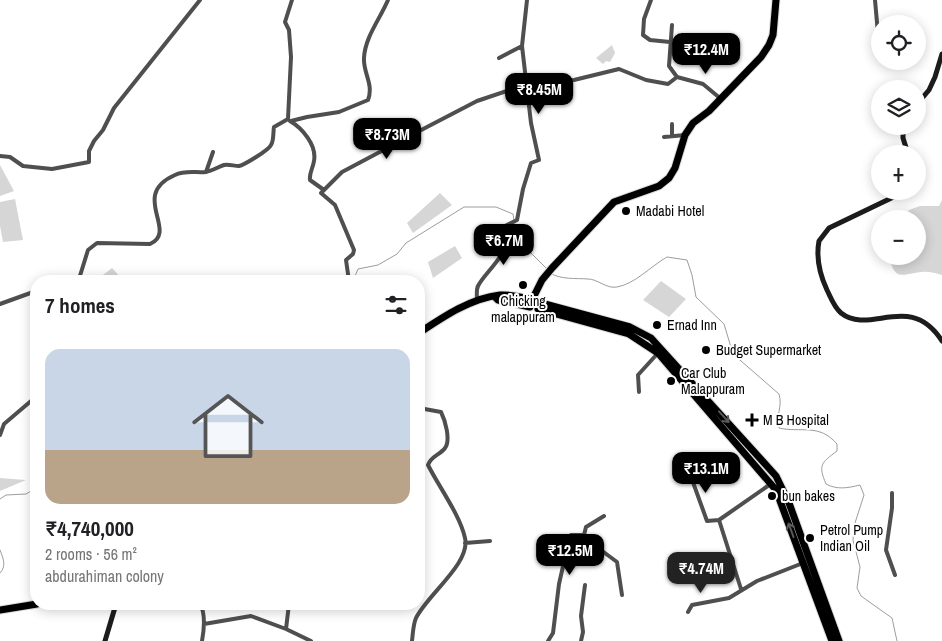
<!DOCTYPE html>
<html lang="en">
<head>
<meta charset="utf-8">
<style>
  :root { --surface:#fff; --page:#f2f2f2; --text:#202124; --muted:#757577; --accent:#000 }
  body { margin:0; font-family:"Archivo Narrow",sans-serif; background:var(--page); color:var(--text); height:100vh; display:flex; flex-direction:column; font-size:19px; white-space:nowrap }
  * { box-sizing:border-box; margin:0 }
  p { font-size:16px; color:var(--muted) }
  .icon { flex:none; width:28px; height:28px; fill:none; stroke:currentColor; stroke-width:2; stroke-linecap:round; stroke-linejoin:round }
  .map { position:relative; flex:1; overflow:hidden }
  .sheet { position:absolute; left:30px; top:275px; width:395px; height:335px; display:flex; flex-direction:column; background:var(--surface); border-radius:20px; box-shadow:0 2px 12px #0003 }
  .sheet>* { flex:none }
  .tools { position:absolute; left:871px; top:15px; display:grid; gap:10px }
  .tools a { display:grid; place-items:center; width:55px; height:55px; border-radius:50%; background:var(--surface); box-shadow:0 2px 12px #0003; font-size:25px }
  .price { position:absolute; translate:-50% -42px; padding:0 11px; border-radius:10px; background:var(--accent); color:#fff; font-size:16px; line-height:32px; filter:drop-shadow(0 1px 2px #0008) }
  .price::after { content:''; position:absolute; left:50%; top:30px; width:15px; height:11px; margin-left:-8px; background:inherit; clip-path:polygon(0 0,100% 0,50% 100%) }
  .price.on { background:#222; color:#fff }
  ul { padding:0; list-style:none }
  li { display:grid; align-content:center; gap:10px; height:265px; padding:0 15px }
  li span { display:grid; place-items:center; height:155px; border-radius:15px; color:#555 }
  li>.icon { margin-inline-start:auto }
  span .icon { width:90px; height:90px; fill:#fffc; stroke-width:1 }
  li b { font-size:21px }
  h2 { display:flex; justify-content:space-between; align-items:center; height:60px; padding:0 15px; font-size:21px }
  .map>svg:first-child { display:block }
  .green { fill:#d6d6d6 }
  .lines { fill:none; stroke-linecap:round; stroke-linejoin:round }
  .stream { stroke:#9d9d9d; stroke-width:1 }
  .highway-casing { stroke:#dbdbdb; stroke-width:9 }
  .street { stroke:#4f4f4f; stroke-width:4 }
  .secondary { stroke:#1c1c1c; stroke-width:5 }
  .highway { stroke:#000; stroke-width:7 }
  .oneway { stroke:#595959 }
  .poi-dot { fill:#000; stroke:#fff; stroke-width:2 }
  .labels { text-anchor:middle; stroke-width:4; stroke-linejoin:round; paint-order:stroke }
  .poi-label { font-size:14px; fill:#000; stroke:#fff; text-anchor:start }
</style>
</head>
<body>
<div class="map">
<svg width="942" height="641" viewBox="0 0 942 641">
  <rect width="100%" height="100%" fill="#fff"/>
  <path class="green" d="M612,45L615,53L610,62L606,61L603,64L596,58Z
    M0,165L14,191L0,196Z
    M440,193L452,205L413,233L407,223Z
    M15,199L23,240L3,242L0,226V202Z
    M942,200V275C935,273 928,271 922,272C901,274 895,282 889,256H918V219H905L909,210L920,206H939Z
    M455,246L462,258L433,278L428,262Z
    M112,268L124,281H95Z
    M661,281L686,299L669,317L643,300Z
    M0,478L26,480L0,491Z"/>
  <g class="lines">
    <path class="stream" d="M515,224L522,244L548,270
      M550,273C561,280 576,278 588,279C598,279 606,289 617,287C635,284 651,266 667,257L687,260L692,275L696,297L724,324L733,354L779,394C783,407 775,416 779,428C801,433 819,423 837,444V451C821,463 818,465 826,484C837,490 848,488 860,485L864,495L854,526L853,540L860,567L857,588L861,596L892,618L897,641
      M353,281L358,269L378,265L397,254L406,243L464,207H496L513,214L514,220
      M0,499L6,495L26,494L36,488
      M0,550C3,558 7,566 0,573"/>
    <g class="highway-casing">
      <path id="highway" d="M495,297L498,300L530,307
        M533,298L542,280L552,268L614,202L659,186L669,178L675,168L685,135L693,123L709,111L761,57L769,45L773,35L776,0
        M541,303L630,327L651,338L776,476L789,503L839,641
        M538,309L629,334L658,353L776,490L832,641
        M419,333C443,317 471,298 500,295C511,294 522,298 532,299
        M0,610L37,604"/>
    </g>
    <path class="street" d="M651,0L644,19L643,35L650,40L670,42
      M875,0L879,45
      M499,58L522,46
      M677,77L703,84L721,99
      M527,85L574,80L619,69L646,80L668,84L677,77L669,66L672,25
      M290,121C302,128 317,145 314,161C313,168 309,173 310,180L324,190
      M291,121L307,117L339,112L368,100C374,84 363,73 364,58C365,37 380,19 388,0
      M672,124V136
      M664,137L685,135
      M0,156L10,157L23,166L52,169L89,162V151L94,141L103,130L114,108L200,0
      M206,172L213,152
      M77,281L79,279L88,250L97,243L150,244C179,231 129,195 175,175C185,170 196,173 206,172C212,171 218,167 224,165C229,164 234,166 239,166C244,165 269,150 271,145C274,141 273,132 274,127L288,119L291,57L289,30L285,22L292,0
      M349,281L346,260L353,254L354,250L335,205L321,193L342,172L427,127L477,101L527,84
      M477,301C477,296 476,290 478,286C486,270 519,247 501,228L517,220L523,189L531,163L539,160L531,123L522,46L527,0
      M0,304L36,291
      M639,392L638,375L658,353
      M0,435L4,424L31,401L36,400
      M690,474L707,521L719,520L772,483
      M892,493V508L886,550L895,575
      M719,520L741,589
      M584,535L586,539L617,562L622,595
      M465,543L490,541
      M200,604C206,614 204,630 202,641
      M289,604L286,629L311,641
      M688,612L692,605L729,598L757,581L803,563
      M204,624L251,616L286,629
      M412,641C413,633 413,625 416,618C427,595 471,563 465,538C460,515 439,487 428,465C431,456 440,455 445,448C451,440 445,420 441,412L419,408
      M548,641L553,633L559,584L569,540L571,535H584L586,527L604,516
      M581,641L583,632L581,616L585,585"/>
    <path class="secondary" d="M918,103L929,90L935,77L942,54
      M903,126V138L908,154
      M918,175V185
      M906,191L829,228L819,241C816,257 820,275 827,290C831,298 834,307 841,313C870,336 910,291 942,341
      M105,641L116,604"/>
    <use href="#highway" class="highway"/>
  </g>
  <defs><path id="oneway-shaft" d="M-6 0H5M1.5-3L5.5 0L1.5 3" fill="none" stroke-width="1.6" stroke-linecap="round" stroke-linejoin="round" transform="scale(1.25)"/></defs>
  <g class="oneway">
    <use href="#oneway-shaft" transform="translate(724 417) rotate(48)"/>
    <use href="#oneway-shaft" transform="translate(791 530) rotate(-110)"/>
  </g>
  <g class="poi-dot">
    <circle cx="626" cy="211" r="5"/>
    <circle cx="523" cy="285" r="5"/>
    <circle cx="657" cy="325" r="5"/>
    <circle cx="706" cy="350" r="5"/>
    <circle cx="671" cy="381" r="5"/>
    <path d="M749.5 412.5h5v5h5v5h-5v5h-5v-5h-5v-5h5z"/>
    <circle cx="772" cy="496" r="5"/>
    <circle cx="810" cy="538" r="5"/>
  </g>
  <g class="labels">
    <g class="poi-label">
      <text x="636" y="216">Madabi Hotel</text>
      <text x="523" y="306" text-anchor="middle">Chicking<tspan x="523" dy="16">malappuram</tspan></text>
      <text x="667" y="330">Ernad Inn</text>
      <text x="716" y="355">Budget Supermarket</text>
      <text x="681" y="378">Car Club<tspan x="681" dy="16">Malappuram</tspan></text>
      <text x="763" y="425">M B Hospital</text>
      <text x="782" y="501">bun bakes</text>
      <text x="820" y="535">Petrol Pump<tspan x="820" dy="16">Indian Oil</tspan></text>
    </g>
  </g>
</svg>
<div class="tools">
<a><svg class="icon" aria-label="locate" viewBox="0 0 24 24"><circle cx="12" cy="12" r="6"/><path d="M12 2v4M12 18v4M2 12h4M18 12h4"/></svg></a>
<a><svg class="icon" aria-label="layers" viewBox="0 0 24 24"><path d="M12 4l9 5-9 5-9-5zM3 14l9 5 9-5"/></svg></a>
<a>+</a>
<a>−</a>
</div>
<b class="price" style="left:706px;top:75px">₹12.4M</b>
<b class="price" style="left:539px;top:115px">₹8.45M</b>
<b class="price" style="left:387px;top:160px">₹8.73M</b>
<b class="price" style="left:504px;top:266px">₹6.7M</b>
<b class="price" style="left:706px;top:494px">₹13.1M</b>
<b class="price" style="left:570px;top:576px">₹12.5M</b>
<b class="price on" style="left:701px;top:594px">₹4.74M</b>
<section class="sheet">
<h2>7 homes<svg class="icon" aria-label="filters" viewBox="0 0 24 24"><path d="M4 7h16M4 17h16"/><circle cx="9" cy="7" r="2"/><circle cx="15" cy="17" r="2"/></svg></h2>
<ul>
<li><span style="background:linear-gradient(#c9d6e8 65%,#b9a48a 0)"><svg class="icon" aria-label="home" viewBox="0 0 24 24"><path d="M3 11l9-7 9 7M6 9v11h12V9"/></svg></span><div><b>₹4,740,000</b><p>2 rooms · 56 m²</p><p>abdurahiman colony</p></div></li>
</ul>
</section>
</div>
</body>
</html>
